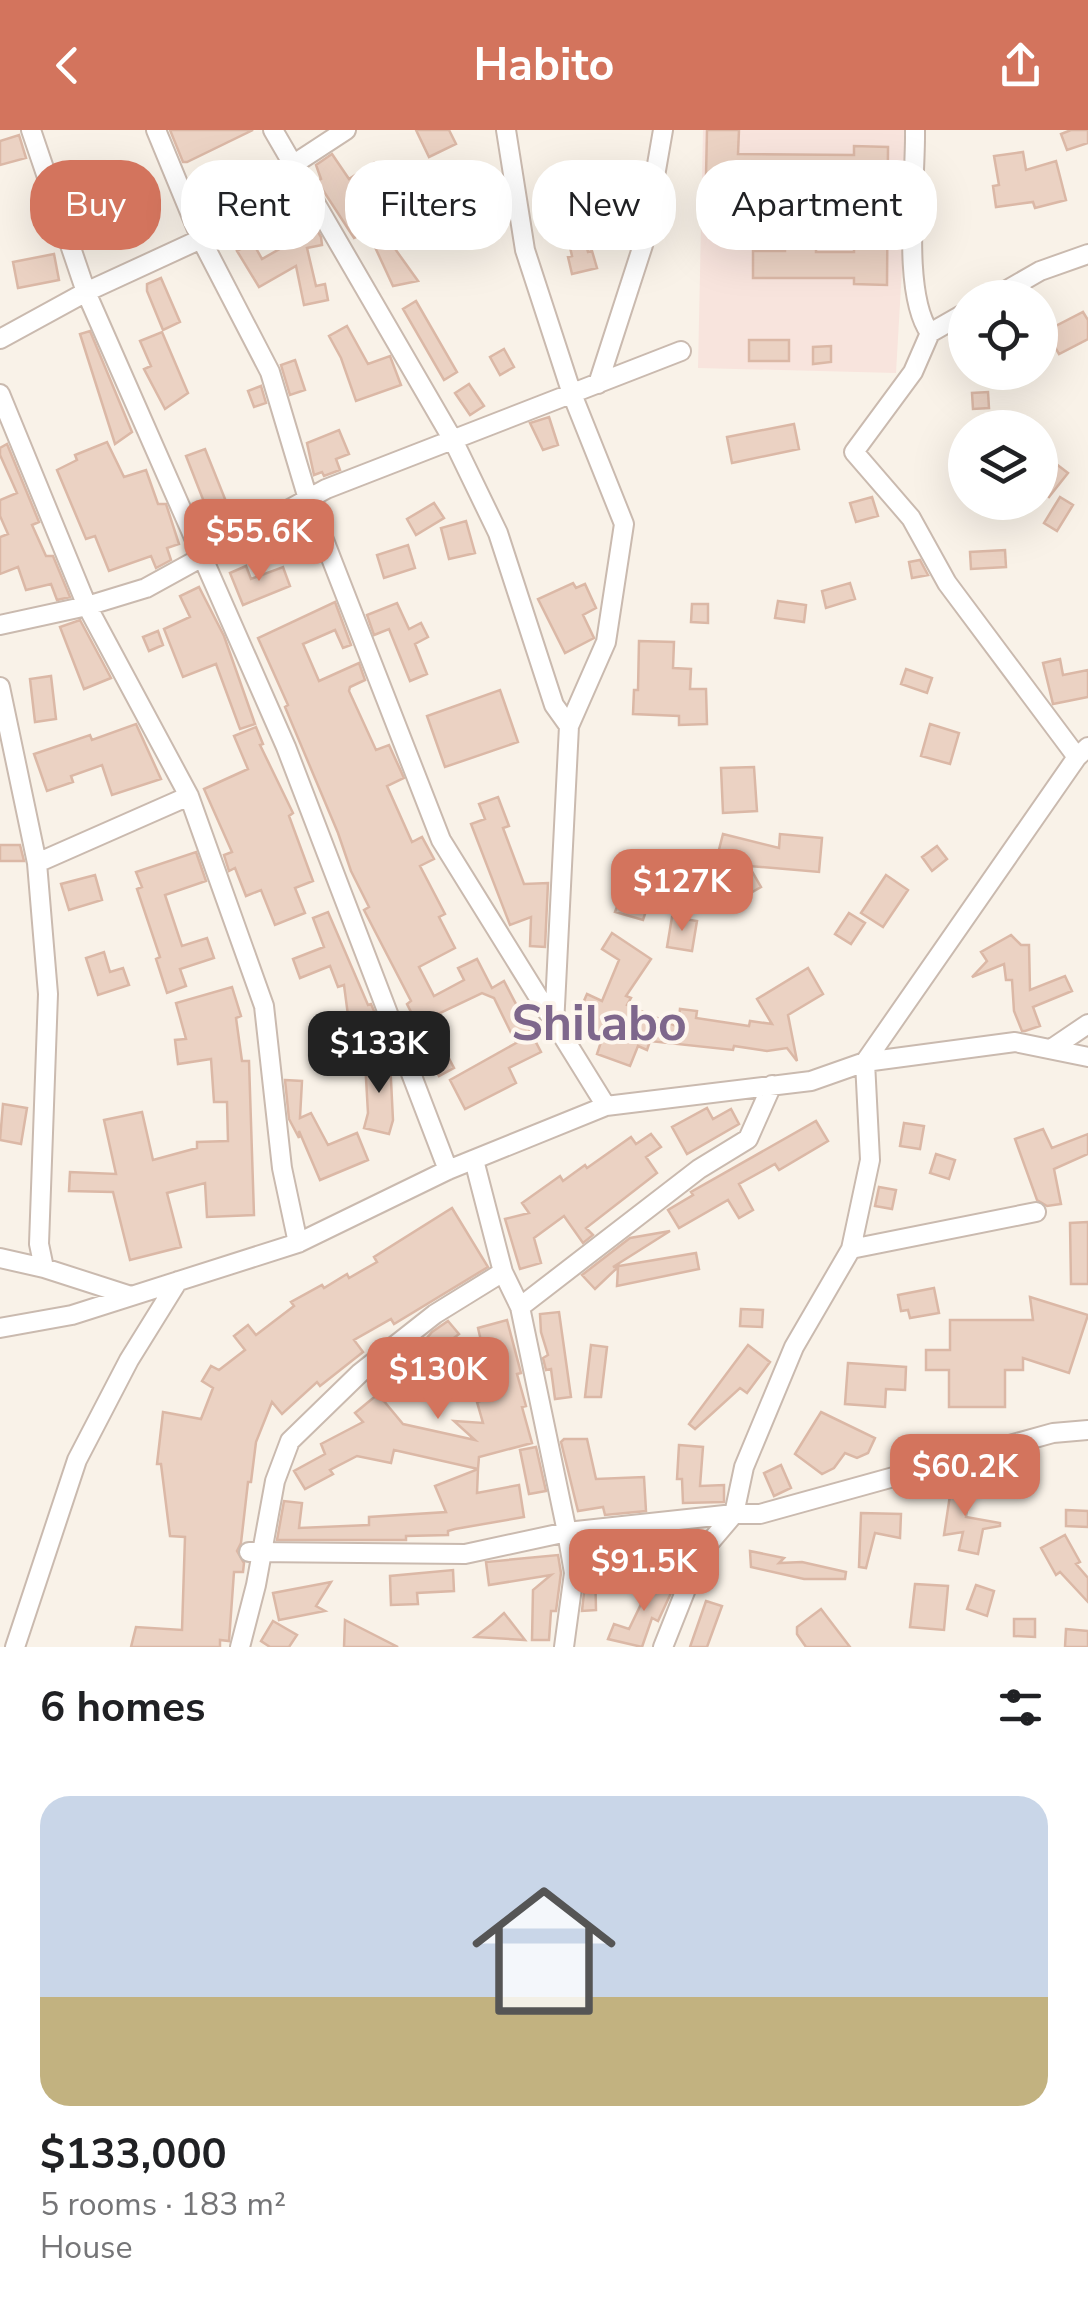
<!DOCTYPE html>
<html lang="en">
<head>
<meta charset="utf-8">
<style>
  :root { --surface:#fff; --page:#f6f6f6; --text:#202124; --muted:#757577; --line:#e0e0e0; --accent:#d3745d }
  body { margin:0; font-family:"Nunito Sans",sans-serif; background:var(--page); color:var(--text); height:100vh; display:flex; flex-direction:column; font-size:38px; white-space:nowrap }
  * { box-sizing:border-box; margin:0 }
  p { font-size:32px; color:var(--muted) }
  .icon { flex:none; width:55px; height:55px; fill:none; stroke:currentColor; stroke-width:2; stroke-linecap:round; stroke-linejoin:round }
  .map { position:relative; height:1517px; overflow:hidden }
  .drawer { display:flex; flex-direction:column; background:var(--surface); flex:1 }
  .drawer>* { flex:none }
  .guide { position:absolute; left:30px; top:30px; width:1030px; height:90px; display:flex; gap:20px }
  .tools { position:absolute; left:948px; top:150px; display:grid; gap:20px }
  .tools a { display:grid; place-items:center; width:110px; height:110px; border-radius:50%; background:var(--surface); box-shadow:0 10px 40px #0002; font-size:50px }
  .price { position:absolute; translate:-50% -85px; padding:0 22px; border-radius:20px; background:var(--accent); color:#fff; font-size:32px; line-height:65px; filter:drop-shadow(0 2px 5px #0008) }
  .price::after { content:''; position:absolute; left:50%; top:60px; width:30px; height:22px; margin-left:-15px; background:inherit; clip-path:polygon(0 0,100% 0,50% 100%) }
  .price.selected { background:#222; color:#fff }
  ul { padding:0; list-style:none }
  li { display:grid; align-content:center; gap:20px; height:530px; padding:0 40px }
  li+li { border-top:2px solid var(--line) }
  li span { display:grid; place-items:center; height:310px; border-radius:30px; color:#555 }
  li>.icon { margin-inline-start:auto }
  span .icon { width:180px; height:180px; fill:#fffc; stroke-width:1 }
  li b { font-size:42px }
  h2 { display:flex; justify-content:space-between; align-items:center; height:120px; padding:0 40px; font-size:42px }
  .chip { padding:0 35px; border-radius:40px; background:var(--surface); box-shadow:0 10px 40px #0002; font-size:35px; line-height:90px }
  .chip.selected { background:var(--accent); color:#fff }
  header { display:flex; justify-content:space-between; align-items:center; height:130px; padding:0 40px; background:var(--accent); color:#fff; font-size:45px; font-weight:700 }
  .map>svg:first-child { display:block }
  .commercial { fill:#f8e4dd }
  .building { fill:#ebd2c3; stroke:#dbb8a6; stroke-width:2.5; fill-rule:evenodd }
  .lines { fill:none; stroke-linecap:round; stroke-linejoin:round }
  .minor-casing { stroke:#cabaaf; stroke-width:22 }
  .minor { stroke:#fff; stroke-width:18 }
  .labels { text-anchor:middle; stroke-width:8; stroke-linejoin:round; paint-order:stroke }
  .town-label { font-size:50px; font-weight:bold; fill:#7e678c; stroke:#fdf6ee }
</style>
</head>
<body>
<header><svg class="icon" aria-label="back" viewBox="0 0 24 24"><path d="M15 5l-7 7 7 7"/></svg>Habito<svg class="icon" aria-label="share" viewBox="0 0 24 24"><path d="M12 15V3M7 8l5-5 5 5M5 13v7h14v-7"/></svg></header>
<div class="map">
<svg width="1088" height="1517" viewBox="0 0 1088 1517">
  <rect width="100%" height="100%" fill="#f9f2e8"/>
  <path class="commercial" d="M703,0H910L896,243L698,238Z"/>
  <path class="building" d="M170,0H253L187,32H183Z
    M416,0H449L456,14L429,27Z
    M707,0H739L738,24L854,25V16L888,17L887,155L854,154V148H753V121H785L786,48L738,47L737,94L705,93ZM817,48H854V122H816Z
    M1071,0H1088V13L1067,20L1061,4Z
    M19,5L26,28L0,35V11Z
    M1023,22L1026,40L1056,31L1066,70L1035,78L1033,72L996,77L993,56L999,55L994,26Z
    M332,24L349,49L374,33L411,91L392,103L398,112L393,116L418,151L393,156L368,102L354,108L317,51L321,49L316,35Z
    M84,35L90,49L122,35L134,61L124,66L139,101L120,109L104,75L83,84L65,44Z
    M242,41L250,54L205,86L196,64L208,56L211,60Z
    M296,64L321,107L322,115L307,118L316,156L325,154L328,170L304,175L296,136L259,157L237,121L253,113L262,129L290,113L289,105L296,104L278,74Z
    M579,88L588,122L592,121L597,138L572,144L568,127L572,126L564,91Z
    M54,124L59,150L18,158L13,132Z
    M161,148L180,192L163,200L147,161V154Z
    M416,171L457,242L444,250L403,179Z
    M1083,182L1088,190V209L1059,224L1046,201Z
    M347,196L368,234L390,226L401,255L356,271L341,228L329,206Z
    M90,201L132,302L115,314L80,204Z
    M162,202L188,263L165,279L144,239L151,236L140,211Z
    M749,210H789V231H749Z
    M831,216V232L813,234V217Z
    M504,219L514,237L500,245L490,227Z
    M295,230L305,260L290,265L281,235Z
    M469,254L484,276L470,285L455,263Z
    M261,256L266,273L254,277L248,261Z
    M988,262L989,278L973,279L972,263Z
    M549,287L558,315L543,320L530,293Z
    M794,294L799,319L732,333L727,307Z
    M339,300L349,324L336,329L340,340L324,346L322,342L314,345L307,313Z
    M107,312L124,347L146,340L158,374H166L179,414L167,418L171,430L156,438L151,426L109,441L95,406L86,409L57,340L77,330L75,325Z
    M7,314L39,392L32,395L46,426H53L70,467L57,470L51,454L26,460L18,437L0,444V407L8,404L0,386V370L17,363L0,325V318Z
    M205,319L233,389L228,391L231,397L217,405L186,326Z
    M1051,330L1068,343L1049,367L1040,360V344Z
    M872,367L878,386L856,392L850,373Z
    M1060,367L1073,375L1057,401L1044,393Z
    M434,373L444,388L416,405L407,389Z
    M466,391L475,423L449,429L441,398Z
    M408,415L415,438L384,448L377,425Z
    M1005,420L1006,437L971,439L970,422Z
    M920,430L928,445L912,448L909,432Z
    M246,436L251,449L283,437L290,456L243,475L230,443Z
    M573,453L576,458L585,454L596,478L583,485L594,508L565,523L538,469Z
    M850,453L855,469L826,478L822,461Z
    M199,457L224,506L255,594L240,599L216,534L183,547L164,499L190,487L180,466Z
    M778,471L806,475L804,492L775,488Z
    M335,472L351,515L343,518L335,500L303,514L319,551L359,533L365,550L350,557L349,561L376,620L389,615L404,648L387,656L412,712L422,707L434,729L420,736L445,784L439,787L455,818L419,837L434,866L464,850L458,838L477,829L492,858L504,851L541,922L509,938L516,953L465,979L450,950L516,913L494,868L482,863L417,894L407,874L411,871L364,780L369,777L351,741L338,703L285,577L288,575L258,508Z
    M397,473L409,499L421,493L428,507L415,514L427,544L410,551L389,499L374,505L367,485Z
    M692,474H708V493L691,492Z
    M80,490L111,548L84,559L60,497Z
    M158,501L163,515L149,521L143,507Z
    M639,511L674,512L673,538L691,539L690,559H706L707,594L679,595V586L633,584L634,560H638Z
    M1060,529L1063,545L1088,540V567L1053,574L1043,533Z
    M906,539L932,548L927,563L901,554Z
    M51,546L56,589L35,592L30,549Z
    M500,560L518,612L445,637L427,586Z
    M136,594L161,649L112,665L102,635L71,646L73,652L47,661L34,624L90,605L92,610Z
    M930,594L959,603L950,634L921,626Z
    M256,597L263,614L260,615L293,683L289,686L313,751L295,758L305,783L275,795L261,760L246,766L235,738L229,741L224,725L232,722L204,659L248,639L234,606Z
    M754,637L757,681L723,683L721,638Z
    M498,667L509,696L503,698L524,754L548,753L545,817L530,816L531,787L510,795L471,694L485,689L479,674Z
    M723,704L779,718L780,704L822,708L819,742L749,736L761,757L733,773L726,761L671,744L677,724L715,735Z
    M0,715H20L24,731H0Z
    M937,716L947,729L932,741L922,727Z
    M196,722L206,751L165,765L182,816L207,808L214,828L180,839L186,856L167,863L156,829L160,827L137,759L142,757L136,742Z
    M95,745L102,770L69,780L61,754Z
    M886,745L908,760L883,797L861,783Z
    M621,766L648,775L643,790L615,782Z
    M328,782L368,875L371,874L374,881L380,926L343,931L340,910L351,908L344,855L338,857L330,836L300,848L293,829L324,817L313,788Z
    M849,783L865,793L851,814L835,804Z
    M672,787L697,791L692,821L667,817Z
    M612,803L651,829L626,866L631,868L627,875L678,897L680,879L697,881L696,888L749,896L750,891L772,894L757,869L808,838L823,864L788,885L797,931L787,918L767,921L734,916L733,920L650,911L647,920L638,916L630,936L597,924L601,912L572,898L587,864L602,871L619,830L602,819Z
    M1011,805L1021,815H1029L1030,860L1065,846L1072,861L1033,877L1040,896L1025,901H1022L1014,881L1012,850H1006L1004,834L972,847L987,831L981,822Z
    M104,822L110,842L123,838L129,855L98,865L86,828Z
    M232,857L241,886L236,888L242,931H249L254,1085L207,1087L205,1053L167,1063L181,1117L130,1130L113,1062L69,1061L70,1042L116,1044L104,990L142,982L153,1030L197,1018V1012L228,1011L227,972H214L211,929L178,934L175,910L186,909L176,873Z
    M433,898L454,938L439,946L417,907Z
    M390,930L393,990L389,1004L364,998L368,983L365,931Z
    M285,950L302,951L300,988L311,983L328,1015L357,1003L368,1030L320,1050L299,1001V1008L289,989Z
    M3,974L27,978L21,1014L0,1010Z
    M707,978L713,989L731,979L739,994L687,1024L672,997Z
    M816,991L828,1011L779,1040L775,1034L739,1054L753,1080L739,1088L728,1070L679,1098L668,1080L693,1065L691,1062Z
    M904,993L924,996L920,1019L900,1016Z
    M1043,999L1052,1018L1088,1004V1024L1054,1039L1061,1074L1047,1076L1037,1070L1015,1009Z
    M651,1004L661,1017L646,1027L657,1043L586,1098L593,1105L583,1113L564,1086L534,1108L541,1133L520,1139L505,1089L529,1083L522,1073L560,1046L563,1051L585,1035L587,1038L631,1007L636,1014Z
    M936,1024L955,1030L949,1049L930,1043Z
    M879,1057L896,1060L892,1079L875,1076Z
    M452,1078L488,1137L394,1194L391,1189L354,1210L363,1222L320,1256L317,1252L282,1284L272,1272L256,1312L251,1352H248L241,1413L237,1421L244,1433L243,1442H234L229,1511L220,1510V1517H131L136,1497L182,1500L185,1407L170,1406L161,1334H157L163,1282L201,1289L213,1258L202,1251L211,1236L219,1240L245,1220L234,1206L248,1195L256,1205L294,1176L291,1172L322,1155L324,1158L347,1144L349,1148L377,1132L374,1127Z
    M1088,1092V1154H1071L1070,1093Z
    M670,1101L613,1137L696,1123L699,1139L617,1156L618,1137L595,1159L582,1145L630,1108Z
    M934,1158L939,1183L910,1188L908,1180L901,1181L898,1165Z
    M1030,1167L1088,1185L1069,1243L1023,1228V1240H1005V1277H949V1240H926V1220H950V1190H1033Z
    M741,1179L763,1180L762,1197L740,1196Z
    M559,1182L571,1267L555,1269L551,1239L546,1240L543,1228L548,1225L541,1202L540,1184Z
    M507,1190L521,1243L517,1244L526,1276L522,1277L532,1313L479,1327L478,1339L394,1320L391,1333L357,1326L330,1340L333,1344L305,1359L294,1341L325,1324L321,1314L363,1292L355,1283L378,1264L403,1294L475,1310L454,1291L483,1293L477,1272L494,1267L478,1198Z
    M448,1191L459,1204L429,1227L437,1234L426,1246L437,1255L426,1267L413,1256L396,1267L385,1253L398,1242L390,1235L402,1226L408,1230L432,1202Z
    M591,1215L607,1217L601,1267H585Z
    M748,1215L770,1232L747,1263L740,1258L695,1299L689,1294Z
    M848,1233L906,1237L905,1260L886,1259L885,1277L845,1274Z
    M821,1282L875,1308L868,1323L857,1328L845,1323L834,1338L822,1344L795,1324Z
    M564,1309H587L596,1349L644,1347L646,1381L605,1385L603,1377L578,1381L561,1312Z
    M679,1315L703,1317L700,1356L724,1355V1372L683,1373L682,1349H677Z
    M536,1317L546,1361L529,1364L520,1320Z
    M781,1335L791,1358L774,1366L764,1343Z
    M478,1339L477,1363L519,1355L524,1387L455,1399L448,1401V1405L406,1406V1410H277L284,1371L302,1373L299,1398L369,1395V1387L446,1382L435,1356Z
    M952,1352L971,1354L966,1387L1000,1393V1396L983,1399L978,1424L959,1420L963,1402L944,1405Z
    M1066,1380L1088,1381V1397L1066,1396Z
    M861,1383L901,1384L900,1408L875,1403L866,1438L859,1437Z
    M659,1405L661,1415L637,1420L648,1453L632,1457L623,1430L595,1433L596,1480L582,1481L586,1444L582,1417L603,1413L602,1411Z
    M1065,1405L1080,1432L1076,1434L1088,1448V1472L1060,1442L1056,1445L1041,1418Z
    M750,1421L784,1428L779,1433L802,1432L846,1442L845,1449H804L751,1437Z
    M558,1425L561,1443L556,1481H551L549,1510H532L533,1460L551,1445L489,1455L486,1432Z
    M453,1440L454,1461L417,1463L418,1474L391,1475L390,1446Z
    M656,1443L667,1447L663,1459L671,1463L658,1491L652,1488L642,1517L608,1509L614,1494L629,1499Z
    M331,1452L316,1476L325,1481L279,1490L273,1463Z
    M915,1454L948,1456L944,1500L910,1497Z
    M976,1455L994,1461L987,1486L967,1479Z
    M706,1471L722,1476L707,1517H690Z
    M821,1479L850,1517H806L797,1504V1497Z
    M504,1483L525,1510L475,1507L492,1494Z
    M1014,1489H1035V1507L1014,1506Z
    M345,1490L398,1517H344Z
    M273,1491L297,1505L289,1517H270L261,1511Z
    M1066,1499L1088,1501V1517H1065Z"/>
  <g class="lines">
    <g class="minor-casing">
      <path id="minor" d="M31,0L86,162L286,617L448,1040
        M156,0L201,109L270,242L308,369L441,710L606,976
        M273,0L453,310L498,403L554,575L569,596
        M506,0L525,120L572,264L624,394L606,512L569,596L554,896
        M915,0C916,51 901,163 930,203
        M993,168L1040,141L1088,124
        M965,183L930,203L913,242L854,322L911,388L947,453L1077,627
        M0,209L86,162L201,109L294,34L346,0
        M598,254L643,115L663,0
        M0,264L87,476L189,666L264,876L282,1038L298,1113
        M0,495L87,476L146,458L326,359L681,221
        M0,557L37,733L48,864L39,1114L44,1138
        M37,733L189,666
        M1051,919L1088,894
        M474,1030L503,1142L520,1177L567,1402L574,1443L564,1517
        M851,1119L1036,1082
        M0,1128L44,1138L131,1166
        M520,1177L699,1039L748,1009L772,955
        M0,1198L72,1185L298,1113L448,1040L606,976L811,951L865,932L1077,627L1088,617
        M249,1422L465,1424L567,1402L734,1384H760L1053,1303L1088,1300
        M15,1517L77,1330L129,1230L178,1151
        M240,1517L256,1455L275,1351L290,1311L360,1243L435,1184L503,1142
        M663,1517L700,1424L734,1384L744,1337L794,1217L851,1119L870,1030L865,932L1015,912L1088,927"/>
    </g>
    <use href="#minor" class="minor"/>
  </g>
  <g class="labels">
    <g class="town-label">
      <text x="599" y="910">Shilabo</text>
    </g>
  </g>
</svg>
<div class="tools">
<a><svg class="icon" aria-label="locate" viewBox="0 0 24 24"><circle cx="12" cy="12" r="6"/><path d="M12 2v4M12 18v4M2 12h4M18 12h4"/></svg></a>
<a><svg class="icon" aria-label="layers" viewBox="0 0 24 24"><path d="M12 4l9 5-9 5-9-5zM3 14l9 5 9-5"/></svg></a>
</div>
<b class="price" style="left:259px;top:454px">$55.6K</b>
<b class="price" style="left:682px;top:804px">$127K</b>
<b class="price selected" style="left:379px;top:966px">$133K</b>
<b class="price" style="left:438px;top:1292px">$130K</b>
<b class="price" style="left:965px;top:1389px">$60.2K</b>
<b class="price" style="left:644px;top:1484px">$91.5K</b>
<div class="guide">
<a class="chip selected">Buy</a>
<a class="chip">Rent</a>
<a class="chip">Filters</a>
<a class="chip">New</a>
<a class="chip">Apartment</a>
</div>
</div>
<section class="drawer">
<h2>6 homes<svg class="icon" aria-label="filters" viewBox="0 0 24 24"><path d="M4 7h16M4 17h16"/><circle cx="9" cy="7" r="2"/><circle cx="15" cy="17" r="2"/></svg></h2>
<ul>
<li><span style="background:linear-gradient(#c9d6e8 65%,#c2b280 0)"><svg class="icon" aria-label="home" viewBox="0 0 24 24"><path d="M3 11l9-7 9 7M6 9v11h12V9"/></svg></span><div><b>$133,000</b><p>5 rooms · 183 m²</p><p>House</p></div></li>
</ul>
</section>
</body>
</html>
